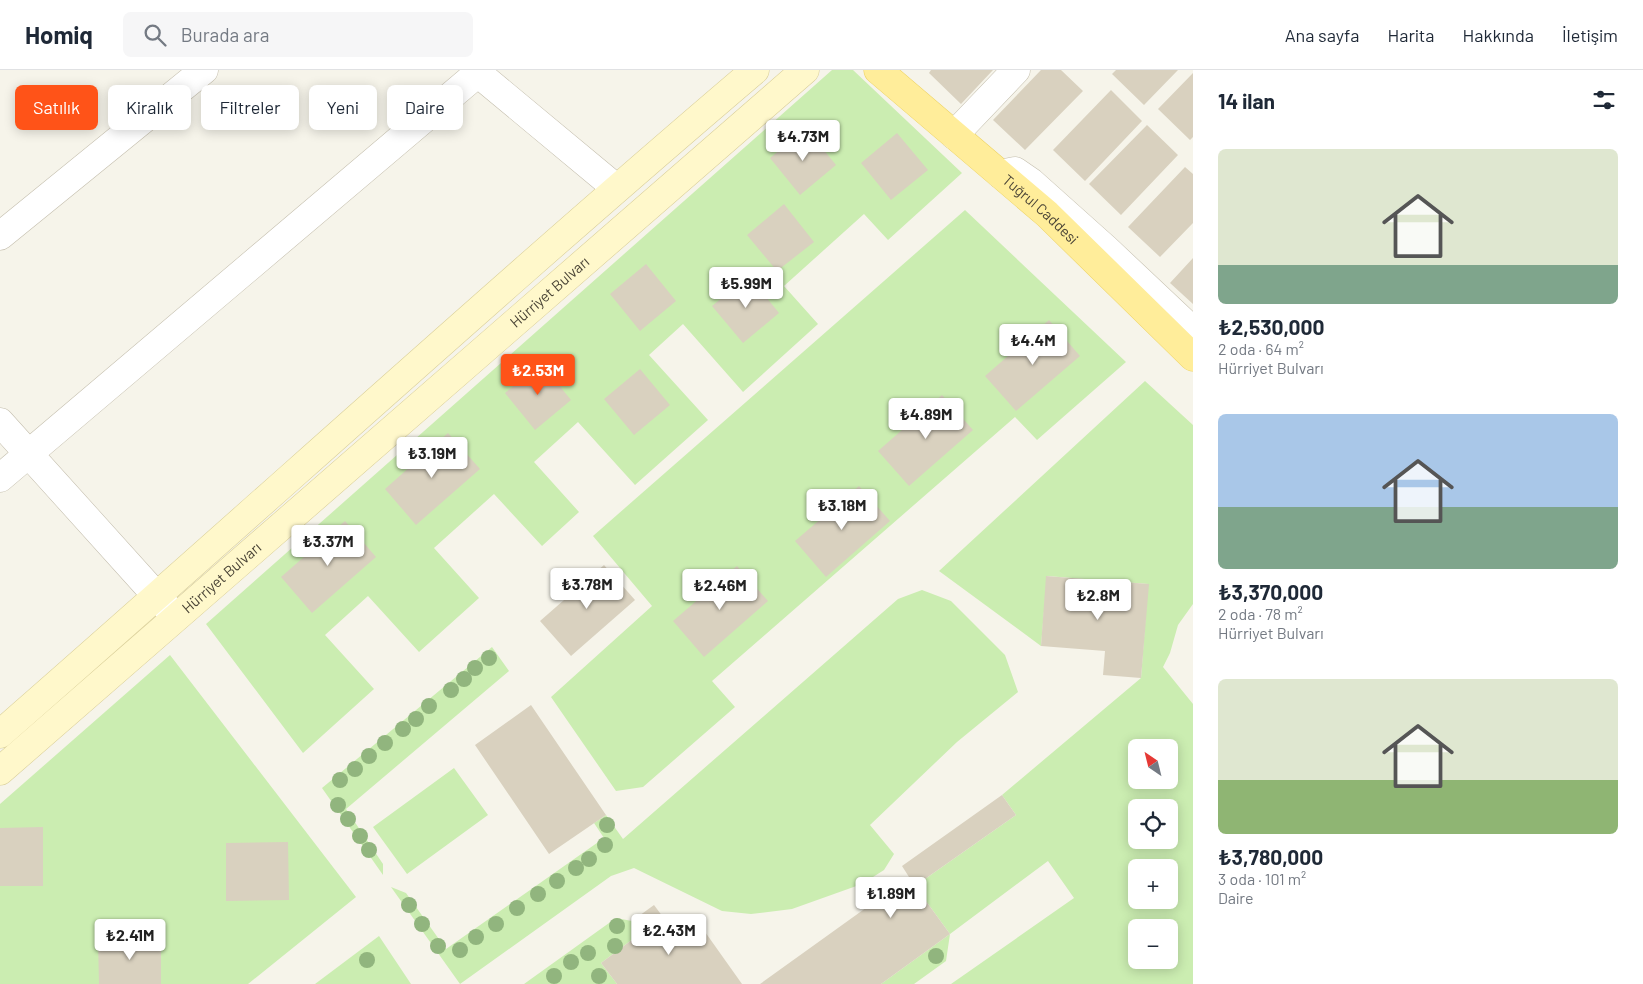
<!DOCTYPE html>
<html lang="tr">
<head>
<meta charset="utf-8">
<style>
  :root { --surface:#fff; --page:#f6f6f7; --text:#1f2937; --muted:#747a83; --line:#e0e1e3; --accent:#ff5318 }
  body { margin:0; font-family:Barlow,sans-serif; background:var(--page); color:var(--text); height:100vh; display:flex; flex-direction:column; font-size:19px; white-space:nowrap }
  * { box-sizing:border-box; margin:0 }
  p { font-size:16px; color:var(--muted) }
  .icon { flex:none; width:28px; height:28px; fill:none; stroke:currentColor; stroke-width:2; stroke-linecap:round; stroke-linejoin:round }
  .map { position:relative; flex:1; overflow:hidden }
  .panel { display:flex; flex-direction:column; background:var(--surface); width:450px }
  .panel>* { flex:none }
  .top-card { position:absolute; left:15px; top:15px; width:475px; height:45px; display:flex; gap:10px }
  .needle { width:32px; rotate:325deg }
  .tools { position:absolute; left:1128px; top:669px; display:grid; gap:10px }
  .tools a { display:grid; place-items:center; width:50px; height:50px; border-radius:8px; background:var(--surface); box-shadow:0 2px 12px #0003; font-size:25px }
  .price { position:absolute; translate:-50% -42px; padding:0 11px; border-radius:5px; background:#fff; color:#222; font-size:16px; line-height:32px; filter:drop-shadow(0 1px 2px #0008) }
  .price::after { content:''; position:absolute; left:50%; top:30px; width:15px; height:11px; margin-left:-8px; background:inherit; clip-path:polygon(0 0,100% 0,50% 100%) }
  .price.current { background:var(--accent); color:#fff }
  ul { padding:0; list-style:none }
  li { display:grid; align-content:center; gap:10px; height:265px; padding:0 25px }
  li span { display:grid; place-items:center; height:155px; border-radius:8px; color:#555 }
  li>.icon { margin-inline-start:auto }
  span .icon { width:90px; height:90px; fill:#fffc; stroke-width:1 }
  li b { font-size:21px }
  h2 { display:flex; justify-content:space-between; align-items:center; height:60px; padding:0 25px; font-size:21px }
  .chip { padding:0 18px; border-radius:8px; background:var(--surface); box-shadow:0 2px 12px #0003; font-size:18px; line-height:45px }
  .chip.current { background:var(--accent); color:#fff }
  header { display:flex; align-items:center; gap:30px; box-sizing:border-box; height:70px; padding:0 25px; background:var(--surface); border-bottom:1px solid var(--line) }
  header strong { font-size:24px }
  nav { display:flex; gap:28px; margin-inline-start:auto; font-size:18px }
  .search { width:350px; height:45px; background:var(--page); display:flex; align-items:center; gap:12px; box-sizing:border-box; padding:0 18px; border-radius:8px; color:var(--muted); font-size:19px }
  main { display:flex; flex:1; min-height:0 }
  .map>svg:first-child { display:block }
  .green { fill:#cbedb1; fill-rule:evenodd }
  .building { fill:#d9d1bf }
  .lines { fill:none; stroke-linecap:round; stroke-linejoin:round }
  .street-casing { stroke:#c3bdac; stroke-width:29 }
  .secondary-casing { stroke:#d9ce97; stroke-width:29 }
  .primary-casing { stroke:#edd262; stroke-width:29 }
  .street { stroke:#fff; stroke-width:28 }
  .secondary { stroke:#fff8cb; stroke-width:28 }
  .primary { stroke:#ffed9a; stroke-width:28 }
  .tree { fill:#91b57e }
  .labels { text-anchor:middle; stroke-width:4; stroke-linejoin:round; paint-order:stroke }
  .street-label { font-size:15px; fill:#4b4537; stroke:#fff }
</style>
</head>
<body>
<header>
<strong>Homiq</strong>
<div class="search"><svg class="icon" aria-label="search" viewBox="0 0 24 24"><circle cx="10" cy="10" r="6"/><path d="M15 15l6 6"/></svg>Burada ara</div>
<nav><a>Ana sayfa</a><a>Harita</a><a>Hakkında</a><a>İletişim</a></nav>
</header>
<main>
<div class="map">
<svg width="1193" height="914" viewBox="0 0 1193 914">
  <rect width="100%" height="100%" fill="#f6f4ea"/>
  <path class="green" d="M832,0H853L962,103L888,170L864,144L784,216L818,254L743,322L683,254L649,285L708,350L635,415L578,352L534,392L579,442L542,476L494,424L434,478L479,528L419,582L368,526L325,565L374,619L303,683L206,554Z
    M965,140L1126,292L1037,370L1015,347L712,611L735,637L643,717L616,721L551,627L652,536L593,466Z
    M1145,311L1193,355V534L1178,555L1170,583L1163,597L1193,634V914H951L1074,828L1048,791L950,864L946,891L914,914H881L950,864L915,816L1016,745L1002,725L1141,608L1148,514L1047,506L1041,576L939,501ZM1136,678H1169V710H1136ZM1136,738H1169V770H1136ZM1136,798H1169V830H1136ZM1136,858H1169V890H1136Z
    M922,520L951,531L1005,585L1018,622L957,672L870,755L894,784L884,800L862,814L792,839L751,844L722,841L634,798L611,806L460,914L391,817L406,823L446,879L604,768L594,753L606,745L623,769L898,529Z
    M492,577L509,601L346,739L383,794V805L322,718Z
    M170,585L356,827L248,914H0V734Z
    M454,698L488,745L407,804L373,757Z
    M616,848L632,851L641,863L601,893L617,914H524Z
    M379,866L411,914H315Z"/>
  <path class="building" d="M931,0H993L961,34L929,3Z
    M1041,0H1061L1083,21L1025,80L993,50Z
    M1116,0H1178L1144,35L1112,4Z
    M1193,3V67L1190,70L1158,39Z
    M1111,20L1142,51L1085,111L1053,80Z
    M1147,55L1178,85L1121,145L1089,114Z
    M806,58L836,95L800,125L770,88Z
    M897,63L928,100L891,130L861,93Z
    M1185,97L1193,104V153L1160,187L1128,157Z
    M784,134L814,172L777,201L747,165Z
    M1193,188V234L1170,213Z
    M646,194L676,231L640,261L610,224Z
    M749,206L779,243L743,273L712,236Z
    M1049,250L1080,286L1016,341L985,306Z
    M541,293L571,330L535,360L505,323Z
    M640,299L670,335L634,365L604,329Z
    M942,325L973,360L909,416L878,381Z
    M448,363L480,399L416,455L385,419Z
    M859,416L890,451L826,507L795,471Z
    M345,451L376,487L312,543L281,507Z
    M604,495L635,530L571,586L540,551Z
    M737,496L768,531L704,587L673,551Z
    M1046,506L1149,514L1141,608L1103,605L1105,581L1041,576Z
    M531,635L606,745L549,784L475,675Z
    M1002,725L1016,745L915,816L950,864L881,914H760L909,807L902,796Z
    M43,757V816H0V758Z
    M288,772L289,830L226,831V773Z
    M654,835L678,867L698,852L742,914H617L601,893L641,863L632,851Z
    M98,869H161V914H99Z"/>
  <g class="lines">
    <g class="street-casing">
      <path id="street" d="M474,0L616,118
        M954,65L1016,0
        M1000,104L1015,101L1031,112L1106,179L1193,261
        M0,166L204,0
        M0,352L173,544
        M0,408L478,3"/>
    </g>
    <g class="secondary-casing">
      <g id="secondary">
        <path d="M0,664C253,443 500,217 755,0"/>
        <path id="s1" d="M0,701L805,0"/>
      </g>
    </g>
    <g class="primary-casing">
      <g id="primary">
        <path id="s2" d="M878,0L1047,144L1193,287"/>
      </g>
    </g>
    <use href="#street" class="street"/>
    <use href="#secondary" class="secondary"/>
    <use href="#primary" class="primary"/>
  </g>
  <g class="tree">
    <circle cx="489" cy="588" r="8"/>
    <circle cx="475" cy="598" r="8"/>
    <circle cx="464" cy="609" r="8"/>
    <circle cx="451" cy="620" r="8"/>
    <circle cx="429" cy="636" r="8"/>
    <circle cx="416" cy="649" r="8"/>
    <circle cx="403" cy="659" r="8"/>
    <circle cx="385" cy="673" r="8"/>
    <circle cx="369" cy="686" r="8"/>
    <circle cx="355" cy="699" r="8"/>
    <circle cx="340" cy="710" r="8"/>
    <circle cx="338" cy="735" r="8"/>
    <circle cx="348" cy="749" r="8"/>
    <circle cx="607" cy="755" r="8"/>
    <circle cx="360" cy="766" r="8"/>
    <circle cx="605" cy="775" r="8"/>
    <circle cx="369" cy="780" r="8"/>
    <circle cx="589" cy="789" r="8"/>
    <circle cx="576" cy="798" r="8"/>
    <circle cx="557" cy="811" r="8"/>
    <circle cx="538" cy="824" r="8"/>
    <circle cx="409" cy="835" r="8"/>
    <circle cx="517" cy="838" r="8"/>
    <circle cx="422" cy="854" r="8"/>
    <circle cx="496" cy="854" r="8"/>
    <circle cx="617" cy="856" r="8"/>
    <circle cx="476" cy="867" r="8"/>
    <circle cx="438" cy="876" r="8"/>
    <circle cx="615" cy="876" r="8"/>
    <circle cx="460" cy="880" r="8"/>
    <circle cx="588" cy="883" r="8"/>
    <circle cx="936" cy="886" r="8"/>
    <circle cx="367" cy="890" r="8"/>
    <circle cx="571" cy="892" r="8"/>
    <circle cx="554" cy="906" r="8"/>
    <circle cx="599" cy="906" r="8"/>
  </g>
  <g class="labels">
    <g class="street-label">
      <text dy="5" stroke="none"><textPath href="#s2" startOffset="214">Tuğrul Caddesi</textPath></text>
      <text dy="5" stroke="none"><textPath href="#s1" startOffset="729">Hürriyet Bulvarı</textPath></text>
      <text dy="5" stroke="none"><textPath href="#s1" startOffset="294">Hürriyet Bulvarı</textPath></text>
    </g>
  </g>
</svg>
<div class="tools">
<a><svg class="needle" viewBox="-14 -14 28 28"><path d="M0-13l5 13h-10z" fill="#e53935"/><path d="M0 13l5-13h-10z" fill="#747a83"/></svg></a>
<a><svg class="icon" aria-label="locate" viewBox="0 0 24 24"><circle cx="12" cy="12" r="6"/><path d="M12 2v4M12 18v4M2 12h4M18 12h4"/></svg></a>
<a>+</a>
<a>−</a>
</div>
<b class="price" style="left:803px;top:92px">₺4.73M</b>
<b class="price" style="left:746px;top:239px">₺5.99M</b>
<b class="price" style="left:1033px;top:296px">₺4.4M</b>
<b class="price current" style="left:538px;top:326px">₺2.53M</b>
<b class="price" style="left:926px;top:370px">₺4.89M</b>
<b class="price" style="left:432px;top:409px">₺3.19M</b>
<b class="price" style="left:842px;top:461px">₺3.18M</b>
<b class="price" style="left:328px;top:497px">₺3.37M</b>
<b class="price" style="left:587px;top:540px">₺3.78M</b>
<b class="price" style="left:720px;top:541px">₺2.46M</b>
<b class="price" style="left:1098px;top:551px">₺2.8M</b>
<b class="price" style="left:891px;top:849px">₺1.89M</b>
<b class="price" style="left:669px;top:886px">₺2.43M</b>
<b class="price" style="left:130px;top:891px">₺2.41M</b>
<div class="top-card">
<a class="chip current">Satılık</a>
<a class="chip">Kiralık</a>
<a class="chip">Filtreler</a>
<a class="chip">Yeni</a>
<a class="chip">Daire</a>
</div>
</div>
<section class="panel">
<h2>14 ilan<svg class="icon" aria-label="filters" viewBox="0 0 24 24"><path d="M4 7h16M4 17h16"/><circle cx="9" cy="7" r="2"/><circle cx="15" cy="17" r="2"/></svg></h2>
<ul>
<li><span style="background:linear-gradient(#dfe7d0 75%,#7fa58c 0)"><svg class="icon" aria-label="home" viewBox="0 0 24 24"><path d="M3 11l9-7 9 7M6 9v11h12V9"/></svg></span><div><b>₺2,530,000</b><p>2 oda · 64 m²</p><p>Hürriyet Bulvarı</p></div></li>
<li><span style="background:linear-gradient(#a9c7e8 60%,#7fa58c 0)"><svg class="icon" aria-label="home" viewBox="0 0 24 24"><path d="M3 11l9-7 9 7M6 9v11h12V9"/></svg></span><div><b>₺3,370,000</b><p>2 oda · 78 m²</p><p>Hürriyet Bulvarı</p></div></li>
<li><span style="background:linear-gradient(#dfe7d0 65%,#8fb573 0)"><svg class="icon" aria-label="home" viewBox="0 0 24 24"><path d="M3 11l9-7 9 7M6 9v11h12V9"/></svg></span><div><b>₺3,780,000</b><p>3 oda · 101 m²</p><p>Daire</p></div></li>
</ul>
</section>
</main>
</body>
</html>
